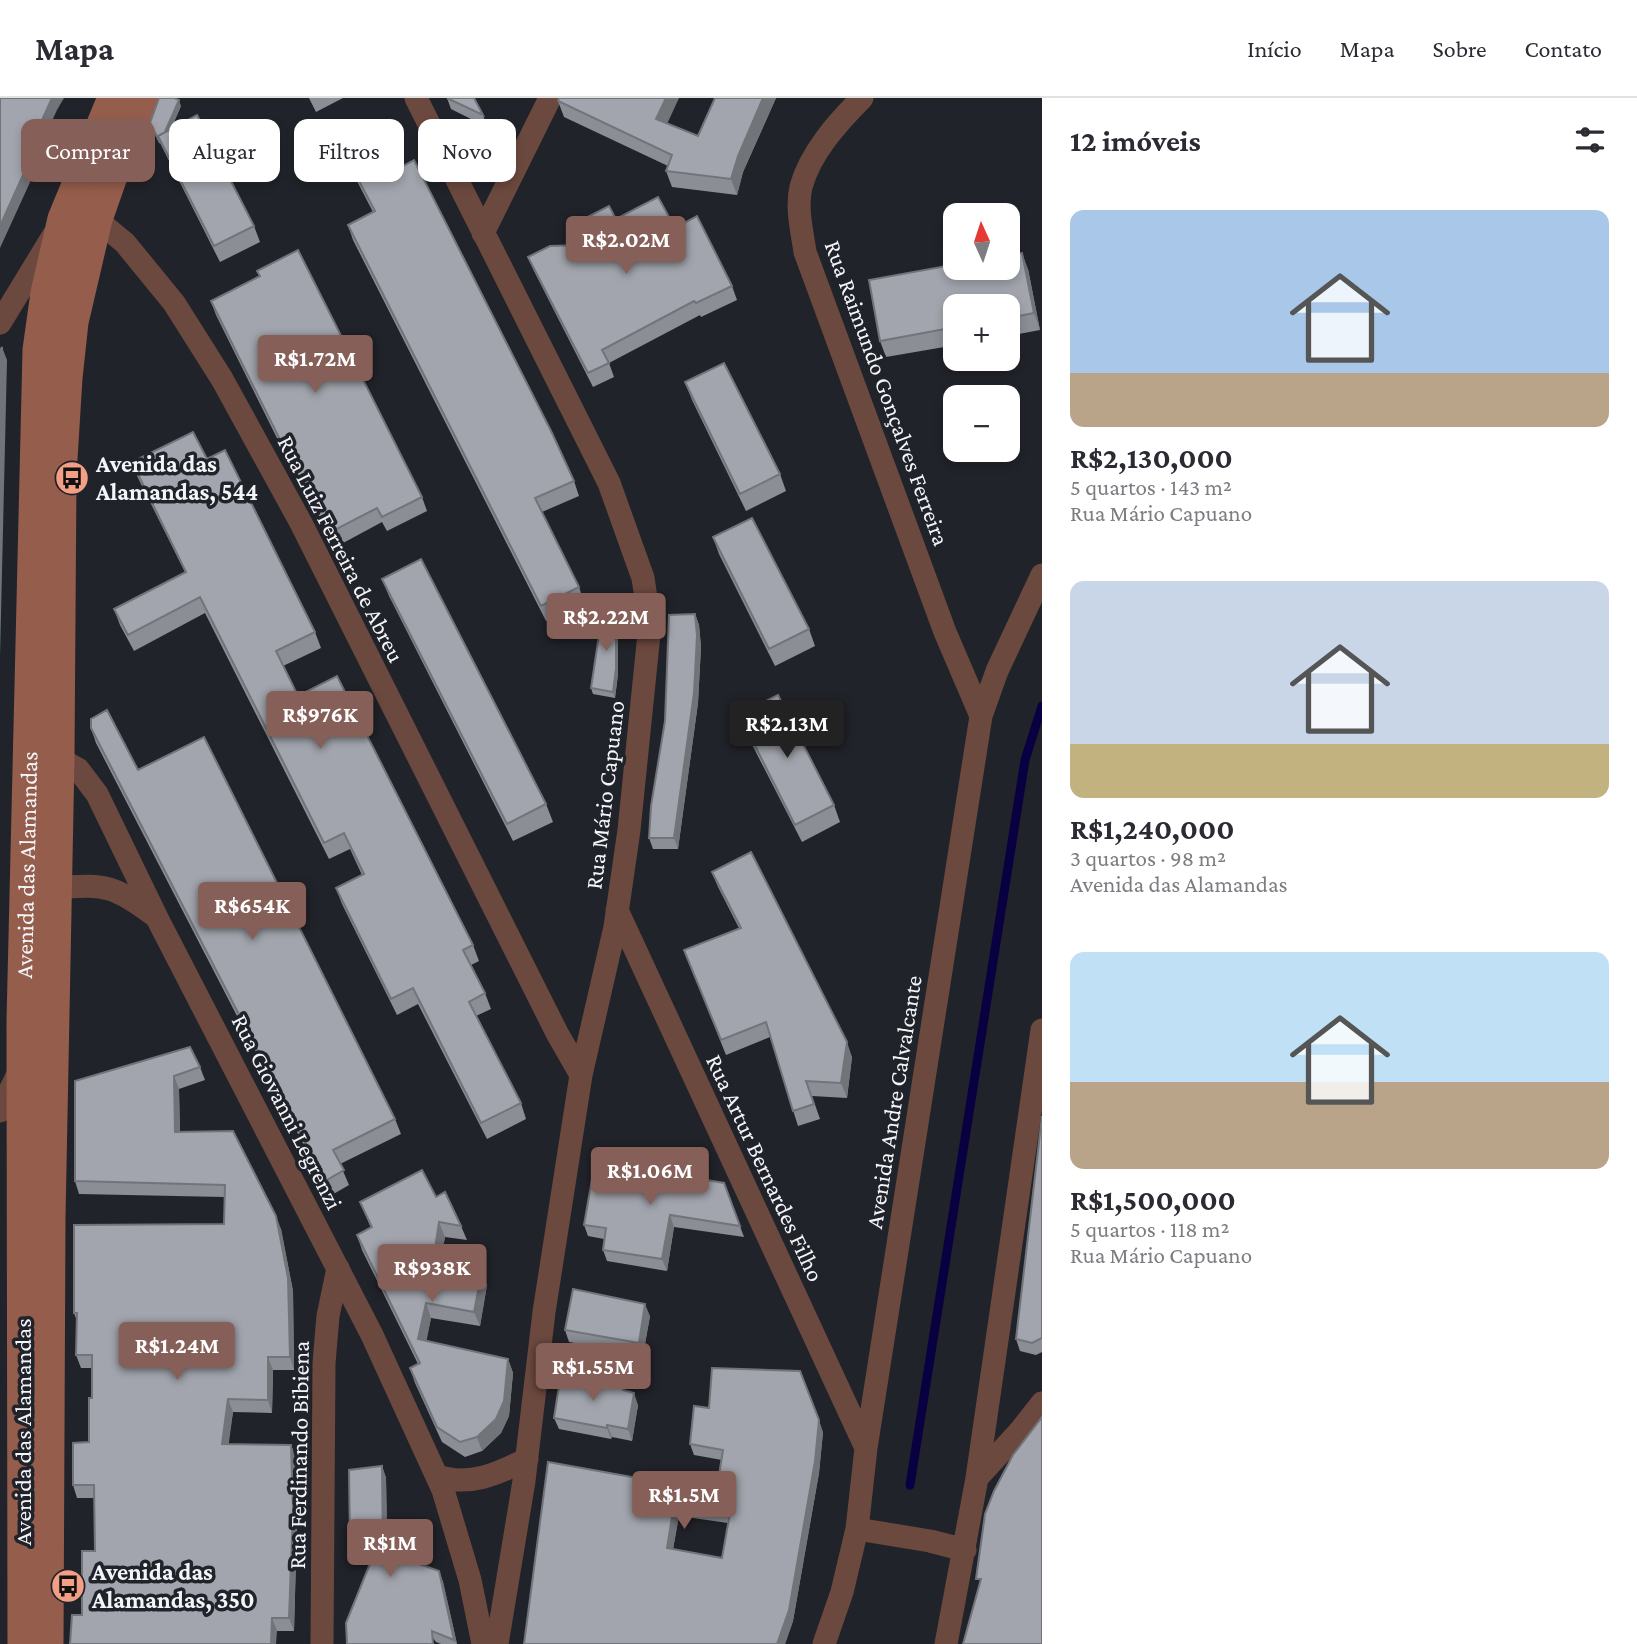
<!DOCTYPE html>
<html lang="pt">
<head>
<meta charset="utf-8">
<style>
  :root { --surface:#fff; --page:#f7f7f7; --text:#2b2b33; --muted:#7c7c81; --line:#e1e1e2; --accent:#855f58 }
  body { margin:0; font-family:"Crimson Pro",serif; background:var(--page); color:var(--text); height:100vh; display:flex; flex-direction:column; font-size:26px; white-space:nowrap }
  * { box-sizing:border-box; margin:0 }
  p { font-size:23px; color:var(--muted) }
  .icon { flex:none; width:38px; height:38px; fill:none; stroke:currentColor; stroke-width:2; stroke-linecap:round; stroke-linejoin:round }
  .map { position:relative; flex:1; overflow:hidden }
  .details { display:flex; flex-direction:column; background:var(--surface); width:595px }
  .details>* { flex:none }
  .hud { position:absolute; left:21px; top:21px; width:665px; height:63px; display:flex; gap:14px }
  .needle { width:46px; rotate:357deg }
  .tools { position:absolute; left:943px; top:105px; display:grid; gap:14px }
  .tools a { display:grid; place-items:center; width:77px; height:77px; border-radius:14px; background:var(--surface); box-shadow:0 4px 10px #0003; font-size:35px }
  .price { position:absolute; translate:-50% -60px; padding:0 16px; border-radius:7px; background:var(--accent); color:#fff; font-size:23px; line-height:46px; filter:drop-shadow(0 2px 4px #0008) }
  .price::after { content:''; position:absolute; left:50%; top:42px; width:21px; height:16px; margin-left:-10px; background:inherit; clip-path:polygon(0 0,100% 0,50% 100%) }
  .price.selected { background:#222; color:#fff }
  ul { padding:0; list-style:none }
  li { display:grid; align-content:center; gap:14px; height:371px; padding:0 28px }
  li span { display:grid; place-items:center; height:217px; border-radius:14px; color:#555 }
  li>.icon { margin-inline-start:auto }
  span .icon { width:126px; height:126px; fill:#fffc; stroke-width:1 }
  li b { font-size:30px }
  h2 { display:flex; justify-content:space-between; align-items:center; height:84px; padding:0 28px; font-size:30px }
  .pill { padding:0 24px; border-radius:14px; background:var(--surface); box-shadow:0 4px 10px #0003; font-size:24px; line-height:63px }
  .pill.selected { background:var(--accent); color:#fff }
  header { display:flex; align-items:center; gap:42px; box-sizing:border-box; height:98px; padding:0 35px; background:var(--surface); border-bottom:2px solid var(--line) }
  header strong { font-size:33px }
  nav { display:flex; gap:38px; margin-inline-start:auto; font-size:24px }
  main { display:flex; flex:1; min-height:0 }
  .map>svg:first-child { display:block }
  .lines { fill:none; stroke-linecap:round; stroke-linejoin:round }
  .stream { stroke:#090041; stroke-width:9 }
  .street { stroke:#6c493e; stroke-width:23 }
  .secondary { stroke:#955d4c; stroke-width:33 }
  .wall { fill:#8b8e95; fill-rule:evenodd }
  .shaded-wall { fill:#717479 }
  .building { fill:#a2a5ad; stroke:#717479; stroke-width:2; fill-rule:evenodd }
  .labels { text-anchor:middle; stroke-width:7; stroke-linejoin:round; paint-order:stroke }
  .street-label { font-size:24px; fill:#f3f5f9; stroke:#21232a }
  .poi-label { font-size:24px; font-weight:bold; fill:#f3f5f9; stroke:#21232a; text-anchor:start }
</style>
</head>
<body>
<header>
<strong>Mapa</strong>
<nav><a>Início</a><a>Mapa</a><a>Sobre</a><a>Contato</a></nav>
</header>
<main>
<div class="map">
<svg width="1042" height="1546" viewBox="0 0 1042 1546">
  <rect width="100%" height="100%" fill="#21232a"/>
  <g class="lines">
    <path class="stream" d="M910,1387L1025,662L1042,608"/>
    <path class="street" d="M416,0L609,385L643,480L650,526L629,732L615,829L581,977L544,1214L524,1383L497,1546
      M862,0C838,24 810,55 801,89C796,110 802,133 805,154L945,534L981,618
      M85,121H96L125,145L174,205L222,281L301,425L557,935L581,977
      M483,135L550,0
      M0,225L53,138
      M48,658L58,660L78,671L97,696L157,820L372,1237L443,1392L470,1482L483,1546
      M44,790C100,788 107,781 155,818
      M617,812L866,1350
      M0,1013L20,972
      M437,1378C469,1389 498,1376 527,1361
      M977,1380L1020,1333L1042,1305
      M857,1431L930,1443L965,1452
      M322,1546L324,1265L328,1218L338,1170
      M824,1546L842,1494L857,1431L866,1350L981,618L997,573L1042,477
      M946,1546L977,1380L1042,932"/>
    <g class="secondary">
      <path id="s1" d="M24,1546L23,923L39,252L47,195L64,121L114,0"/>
      <path d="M47,1546L49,1120L58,660L60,377L66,280L72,224L96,121L111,78L144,0"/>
    </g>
  </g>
  <path class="wall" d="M309,0H343L316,14Z
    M447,0L483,17L487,29L451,11Z
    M715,0H776L743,74L737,97L672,89L666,73L668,68L564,19L558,3L667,25L698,38Z
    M181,8L171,31L254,128L260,144L220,164L150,25Z
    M339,45L388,76L574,383L579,398L542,414L579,489L584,504L546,523L353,142L348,127L373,114L345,60Z
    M616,121L675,130L732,188L737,202L701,219L700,217L609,265L614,279L593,289L534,173L528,159L578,147L570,128Z
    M956,170L1028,171L1040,232L1008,238V208H956V247L886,259L880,243Z
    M257,173L422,399L427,413L387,433L382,424L332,451L216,217L211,203L260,178Z
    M685,284L780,376L786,393L746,413L692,302Z
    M207,361L315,534L321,550L283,568L298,598L473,847L479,863L471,867L485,895L491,911L476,918L521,1005L526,1021L487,1041L418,906L397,917L342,806L336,790L362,777L350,751L329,761L205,515L134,553L120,527L114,511L185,474L138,380L132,364Z
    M713,439L809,531L815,548L775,568L719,456Z
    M382,481L546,706L553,724L513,743L389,498Z
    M616,512L618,518V576L615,600L593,596L591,590Z
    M695,516L699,527L701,549L698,605L678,751H653L649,740Z
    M739,616L834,707L840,724L802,744L745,633Z
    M91,630L138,672L395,1021L401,1036L340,1066L349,1087L330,1098L96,645Z
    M712,774L852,959L847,1000L812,998L820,1021L798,1028L770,939L726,957L684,852L739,830L718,789Z
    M200,969L205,982L179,991L180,1034L281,1131L293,1193L294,1272H273L272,1315L233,1314L228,1346L291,1347L296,1360L297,1425L294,1533H277L82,1517L95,1453L94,1400H77L73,1387L89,1344L92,1300V1270H81L76,1257L77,1223L74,1215L224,1126V1099L79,1096L75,1083V983Z
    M1042,1018V1254L1036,1257L1020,1253L1016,1241Z
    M724,1085L744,1139L674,1129L667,1173L607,1163L603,1152L604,1141L588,1138L584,1127Z
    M436,1099L461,1128L467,1142L445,1139L440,1165L487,1187L480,1228L431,1220L426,1243L508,1261L513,1275L509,1318L501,1335L482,1353L465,1359L442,1344L415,1285L410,1270L418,1266L362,1152L357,1137L371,1130L360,1104Z
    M650,1218L643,1257L569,1244L565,1232Z
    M625,1293L638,1307L632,1343L612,1339L611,1341L559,1331L554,1320Z
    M823,1334L819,1375L793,1523L785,1546H524L654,1383L717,1390L722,1362L694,1357L690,1346ZM679,1418L728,1425L722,1460L673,1451Z
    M382,1368L386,1380L387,1455L439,1473L443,1484L457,1546H441L436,1544L373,1460L354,1453L350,1442Z"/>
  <path class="shaded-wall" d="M52,0H64L57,12L39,51L42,58L0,150V127L32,44Z
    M666,0H679L662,37L656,21Z
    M763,0H776L743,74L737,97L731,81L738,58Z
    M179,2L181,8L163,48L161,43Z
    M1022,155L1028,171L1040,232L1034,215Z
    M2,249L7,262L0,559V338Z
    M616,512L618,518V576L615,600L613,594Z
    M695,516L699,527L701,549L698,605L678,751L674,740Z
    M847,944L852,959L847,1000L841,985Z
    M174,978L179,991L180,1047L175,1034Z
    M670,1117L674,1129L667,1173L662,1161Z
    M276,1118L281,1131L293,1193L294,1272L290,1259Z
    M439,1124L445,1139L438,1179L433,1164Z
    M482,1173L487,1187L480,1228L474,1214Z
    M426,1205L431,1220L424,1256L418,1241Z
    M645,1206L650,1218L643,1257L639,1245Z
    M268,1259L273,1272L272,1315L268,1302Z
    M508,1261L513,1275L509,1318L501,1335L482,1353L477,1339Z
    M634,1295L638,1307L632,1343L628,1331Z
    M228,1301L233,1314L227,1359L222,1346Z
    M819,1322L823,1334L819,1375L793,1523L785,1546H777Z
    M607,1327L612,1339L611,1341L607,1330Z
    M291,1347L296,1360L297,1425L294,1533L289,1520Z
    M382,1368L386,1380L388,1465L383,1453Z
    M674,1406L679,1418L671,1462L667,1450Z
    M439,1473L443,1484L457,1546L454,1542Z
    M272,1520L277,1533L276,1546H271Z"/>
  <path class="building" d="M0,0H52L32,44L37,46L0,128Z
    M159,0H174L179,2L165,34L158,38L160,45L150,25Z
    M447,0H474L483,17Z
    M559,0H666L656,21L698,38L715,0H763L738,58L731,81L666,73L672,57L558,3Z
    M197,17L254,128L214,148L158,38Z
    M364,32L388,76L414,62L552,335L574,383L535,400L579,489L541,508L348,127L375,113L339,45Z
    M658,99L675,130L697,118L732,188L696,205L694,203L602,252L609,265L588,275L528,159L550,148L580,147L570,128L609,108L616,121Z
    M298,152L422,399L382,419L377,410L327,436L211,203L260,178L257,173Z
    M956,152V170H1008V157L1022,155L1034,215L1008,220V208H956V229L880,243L869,182L947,168L944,154Z
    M2,249L0,338V253Z
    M724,265L780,376L740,396L685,284Z
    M193,334L207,361L225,352L315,534L276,553L298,598L337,578L473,847L463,852L485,895L469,904L521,1005L481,1025L413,890L391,901L336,790L364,776L344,735L324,745L200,499L128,537L114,511L186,474L132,364Z
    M752,420L809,531L769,551L713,439Z
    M421,461L546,706L507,726L382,481Z
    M603,511L616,512V570L613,594L591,590Z
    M695,516L697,538L694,595L674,740H649L651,708L665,623L669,517Z
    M778,597L834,707L795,727L739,616Z
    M107,612L138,672L204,639L395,1021L333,1052L344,1072L325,1083L91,630V621Z
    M751,754L847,944L841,985L806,983L814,1006L793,1013L766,924L721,942L684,852L741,830L712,774Z
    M190,949L200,969L174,978L175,1034L233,1033L276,1118L288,1180L290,1259H268V1302L228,1301L222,1346L291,1347L293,1412L289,1520H272L271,1546H70L72,1517H82V1453H95L94,1387H73V1345L89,1344V1300H92V1257H76L77,1215H74V1127L224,1126L225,1087L75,1083V983Z
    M1042,1018V1240L1032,1245L1016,1241Z
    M595,1064L724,1085L740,1128L670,1117L662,1161L603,1152L606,1130L584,1127Z
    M422,1072L436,1099L445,1094L461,1128L439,1124L433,1164L482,1173L474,1214L426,1205L418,1241L508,1261L504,1303L496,1321L477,1339L460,1344L437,1329L410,1270L420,1265L357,1137L372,1129L360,1104Z
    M573,1191L645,1206L639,1245L565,1232Z
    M712,1270L800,1273L819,1322L815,1363L789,1512L777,1546H524L548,1364L654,1383L717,1390L723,1352L690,1346L694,1308L709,1310ZM674,1406L730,1415L722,1460L667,1450Z
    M561,1275L624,1290L623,1292L634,1295L628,1331L607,1327V1330L554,1320Z
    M1042,1319V1546H963L981,1481H976L985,1416L994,1393L1013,1357Z
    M382,1368L383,1453L439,1473L454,1542L432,1533L433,1546H347L346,1525L376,1451L350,1442L349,1372Z"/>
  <defs>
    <g id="bus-disc" transform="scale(1.75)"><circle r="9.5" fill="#f39f85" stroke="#21232a"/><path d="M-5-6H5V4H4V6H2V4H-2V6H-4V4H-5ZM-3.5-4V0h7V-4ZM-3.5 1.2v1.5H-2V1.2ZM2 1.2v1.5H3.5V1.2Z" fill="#111"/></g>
  </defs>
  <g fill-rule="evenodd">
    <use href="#bus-disc" x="72" y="380"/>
    <use href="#bus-disc" x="68" y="1488"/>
  </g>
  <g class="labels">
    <g class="street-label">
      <text transform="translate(887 295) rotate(70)" y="8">Rua Raimundo Gonçalves Ferreira</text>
      <text transform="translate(341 451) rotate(63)" y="8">Rua Luiz Ferreira de Abreu</text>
      <text transform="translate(605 697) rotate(-83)" y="8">Rua Mário Capuano</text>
      <text dy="8" stroke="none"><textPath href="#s1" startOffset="779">Avenida das Alamandas</textPath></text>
      <text transform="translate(894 1004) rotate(-81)" y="8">Avenida Andre Calvalcante</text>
      <text transform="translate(287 1014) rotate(63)" y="8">Rua Giovanni Legrenzi</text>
      <text transform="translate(765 1070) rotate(65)" y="8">Rua Artur Bernardes Filho</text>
      <text transform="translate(23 1334) rotate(-90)" y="8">Avenida das Alamandas</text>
      <text transform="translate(299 1357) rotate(-89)" y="8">Rua Ferdinando Bibiena</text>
    </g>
    <g class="poi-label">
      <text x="96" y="374">Avenida das<tspan x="96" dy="28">Alamandas, 544</tspan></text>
      <text x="92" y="1482">Avenida das<tspan x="92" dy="28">Alamandas, 350</tspan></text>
    </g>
  </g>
</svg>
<div class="tools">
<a><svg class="needle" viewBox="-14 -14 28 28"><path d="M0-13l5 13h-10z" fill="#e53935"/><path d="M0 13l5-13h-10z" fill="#7c7c81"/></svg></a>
<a>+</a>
<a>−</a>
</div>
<b class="price" style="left:626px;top:178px">R$2.02M</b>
<b class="price" style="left:315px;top:297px">R$1.72M</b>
<b class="price" style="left:606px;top:555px">R$2.22M</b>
<b class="price" style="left:320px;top:653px">R$976K</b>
<b class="price selected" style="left:787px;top:662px">R$2.13M</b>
<b class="price" style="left:252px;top:844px">R$654K</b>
<b class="price" style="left:650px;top:1109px">R$1.06M</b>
<b class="price" style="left:432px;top:1206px">R$938K</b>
<b class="price" style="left:177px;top:1284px">R$1.24M</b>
<b class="price" style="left:593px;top:1305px">R$1.55M</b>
<b class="price" style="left:684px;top:1433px">R$1.5M</b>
<b class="price" style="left:390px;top:1481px">R$1M</b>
<div class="hud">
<a class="pill selected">Comprar</a>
<a class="pill">Alugar</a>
<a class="pill">Filtros</a>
<a class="pill">Novo</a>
</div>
</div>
<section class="details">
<h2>12 imóveis<svg class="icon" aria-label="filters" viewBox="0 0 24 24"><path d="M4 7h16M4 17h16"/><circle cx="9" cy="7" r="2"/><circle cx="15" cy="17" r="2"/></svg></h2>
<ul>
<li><span style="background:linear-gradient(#a9c7e8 75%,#b9a48a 0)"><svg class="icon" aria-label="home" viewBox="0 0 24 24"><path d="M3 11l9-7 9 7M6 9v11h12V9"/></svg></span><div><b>R$2,130,000</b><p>5 quartos · 143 m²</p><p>Rua Mário Capuano</p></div></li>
<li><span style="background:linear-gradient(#c9d6e8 75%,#c2b280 0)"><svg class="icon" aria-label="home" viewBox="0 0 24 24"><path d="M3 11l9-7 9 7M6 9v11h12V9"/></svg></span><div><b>R$1,240,000</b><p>3 quartos · 98 m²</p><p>Avenida das Alamandas</p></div></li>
<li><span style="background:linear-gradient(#bfe0f5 60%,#b9a48a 0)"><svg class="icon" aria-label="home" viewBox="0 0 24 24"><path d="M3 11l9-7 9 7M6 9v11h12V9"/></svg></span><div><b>R$1,500,000</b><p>5 quartos · 118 m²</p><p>Rua Mário Capuano</p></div></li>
</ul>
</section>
</main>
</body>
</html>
